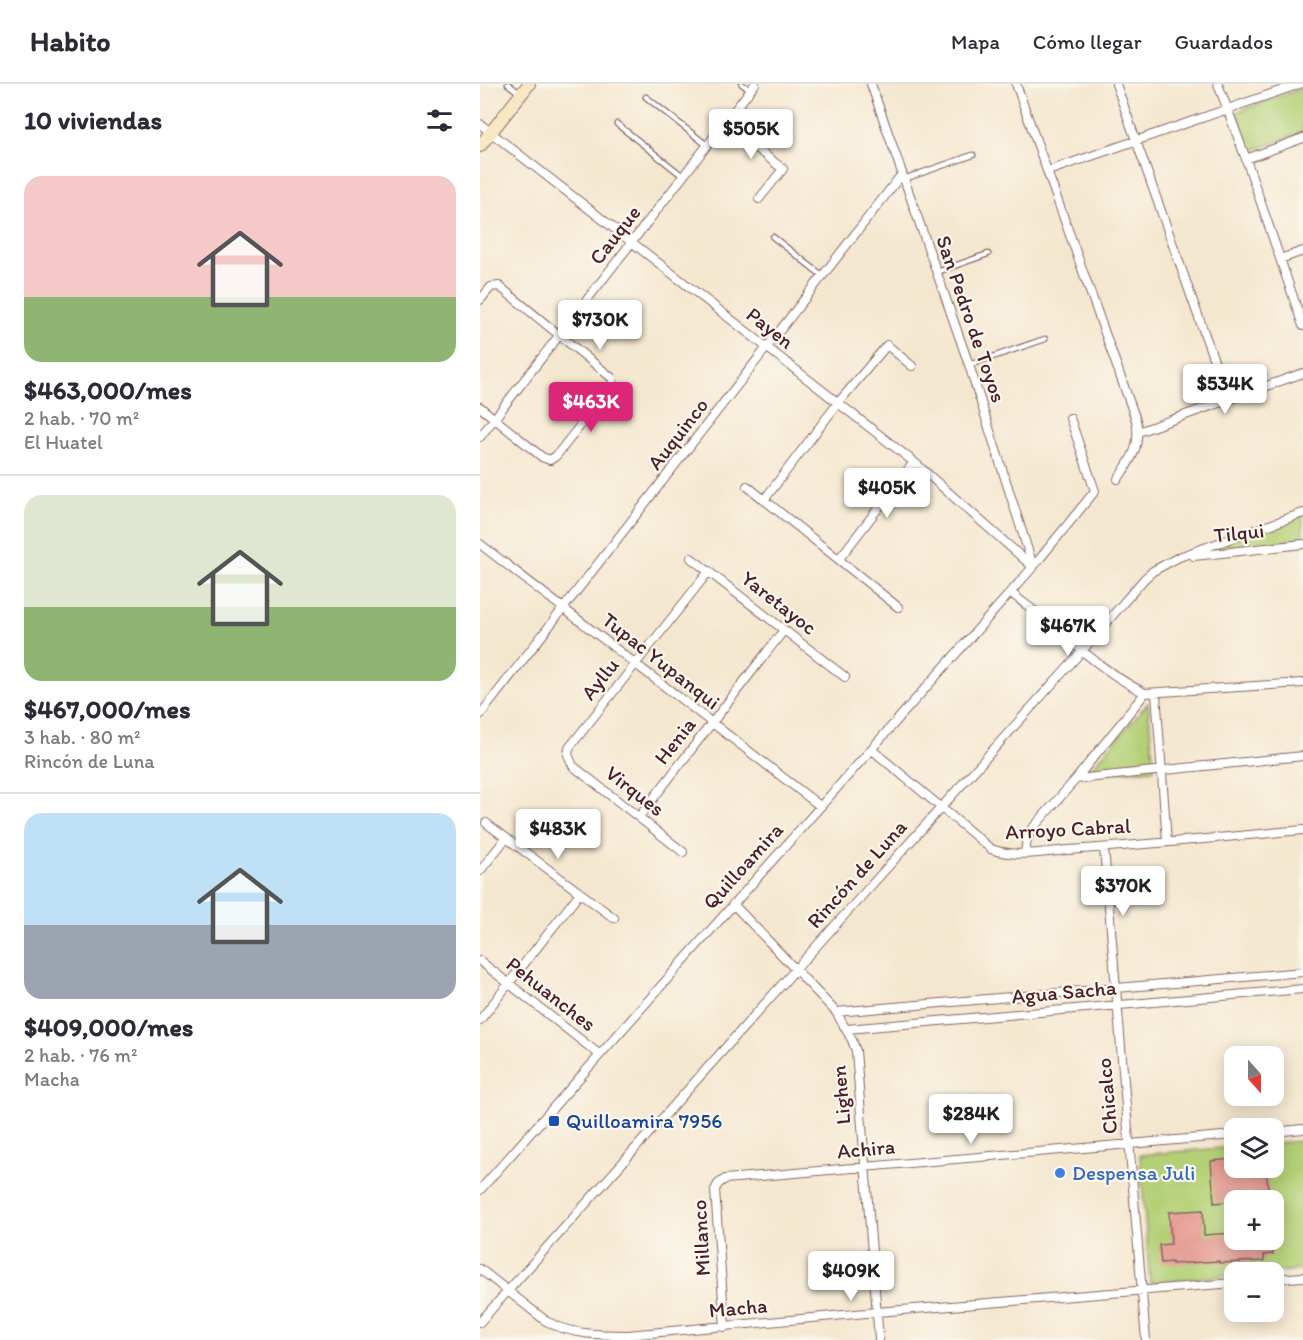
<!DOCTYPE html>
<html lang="es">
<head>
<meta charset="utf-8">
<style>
  :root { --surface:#fff; --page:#f7f7f7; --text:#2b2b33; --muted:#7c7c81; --line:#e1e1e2; --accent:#db2777 }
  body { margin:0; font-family:Itim,sans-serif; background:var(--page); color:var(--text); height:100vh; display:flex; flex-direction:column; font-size:22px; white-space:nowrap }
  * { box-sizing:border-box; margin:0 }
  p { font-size:20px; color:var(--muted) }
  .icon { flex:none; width:33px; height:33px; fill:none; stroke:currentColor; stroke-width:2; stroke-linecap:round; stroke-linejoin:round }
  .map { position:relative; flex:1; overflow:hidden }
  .sheet { display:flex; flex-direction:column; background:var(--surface); width:480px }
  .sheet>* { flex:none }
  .needle { width:39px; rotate:159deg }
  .tools { position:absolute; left:744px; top:962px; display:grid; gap:12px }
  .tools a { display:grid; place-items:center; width:60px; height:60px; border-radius:12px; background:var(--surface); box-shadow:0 3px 15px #0003; font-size:30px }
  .price { position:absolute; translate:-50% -51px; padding:0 14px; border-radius:6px; background:#fff; color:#222; font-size:20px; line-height:39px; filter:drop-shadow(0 2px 3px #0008) }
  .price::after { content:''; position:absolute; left:50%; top:36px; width:18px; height:14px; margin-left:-9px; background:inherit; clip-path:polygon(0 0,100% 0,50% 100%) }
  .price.on { background:var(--accent); color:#fff }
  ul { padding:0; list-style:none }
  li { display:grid; align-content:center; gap:12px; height:318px; padding:0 24px }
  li+li { border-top:2px solid var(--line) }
  li span { display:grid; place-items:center; height:186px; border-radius:18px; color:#555 }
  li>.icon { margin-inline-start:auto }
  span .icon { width:108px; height:108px; fill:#fffc; stroke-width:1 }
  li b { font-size:26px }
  h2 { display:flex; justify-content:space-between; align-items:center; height:72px; padding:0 24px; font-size:26px }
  header { display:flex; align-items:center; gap:36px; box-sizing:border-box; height:84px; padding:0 30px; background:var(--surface); border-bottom:2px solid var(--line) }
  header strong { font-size:28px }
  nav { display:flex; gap:33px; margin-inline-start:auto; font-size:21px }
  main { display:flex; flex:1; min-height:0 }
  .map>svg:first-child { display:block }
  .green { fill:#b4d076; stroke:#7f7850; stroke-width:1.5; fill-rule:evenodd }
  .building { fill:#e3968d }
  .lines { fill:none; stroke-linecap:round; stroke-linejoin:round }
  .service-casing { stroke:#866564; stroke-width:7 }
  .minor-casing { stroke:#866564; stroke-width:10 }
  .secondary-casing { stroke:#866564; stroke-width:14 }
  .service { stroke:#fff; stroke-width:4.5 }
  .minor { stroke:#fff; stroke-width:8 }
  .secondary { stroke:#f7e8c3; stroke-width:12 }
  .transit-dot { fill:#1a4fb4; stroke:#fbf7ec; stroke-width:2 }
  .shop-dot { fill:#3f7fe0; stroke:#fbf7ec; stroke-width:2 }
  .labels { text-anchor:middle; stroke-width:4.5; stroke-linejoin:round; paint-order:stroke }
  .street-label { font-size:21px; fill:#4a1f2b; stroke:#fbf7ec }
  .transit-label { font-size:21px; fill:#164399; stroke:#fbf7ec; text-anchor:start }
  .shop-label { font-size:21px; fill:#366cbe; stroke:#fbf7ec; text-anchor:start }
</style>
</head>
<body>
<header>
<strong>Habito</strong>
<nav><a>Mapa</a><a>Cómo llegar</a><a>Guardados</a></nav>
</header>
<main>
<section class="sheet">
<h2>10 viviendas<svg class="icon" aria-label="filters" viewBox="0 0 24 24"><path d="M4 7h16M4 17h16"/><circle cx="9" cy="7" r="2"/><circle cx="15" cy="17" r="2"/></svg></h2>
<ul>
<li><span style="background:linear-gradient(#f6c9c9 65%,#8fb573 0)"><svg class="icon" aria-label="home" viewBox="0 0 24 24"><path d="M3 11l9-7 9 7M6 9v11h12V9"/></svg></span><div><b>$463,000/mes</b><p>2 hab. · 70 m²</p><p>El Huatel</p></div></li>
<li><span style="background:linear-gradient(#dfe7d0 60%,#8fb573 0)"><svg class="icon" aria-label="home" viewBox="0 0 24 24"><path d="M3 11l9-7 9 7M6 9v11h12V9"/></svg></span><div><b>$467,000/mes</b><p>3 hab. · 80 m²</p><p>Rincón de Luna</p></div></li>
<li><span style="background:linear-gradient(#bfe0f5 60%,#9aa5b1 0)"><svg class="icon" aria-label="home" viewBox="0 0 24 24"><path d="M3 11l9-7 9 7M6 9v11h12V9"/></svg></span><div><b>$409,000/mes</b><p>2 hab. · 76 m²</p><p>Macha</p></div></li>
</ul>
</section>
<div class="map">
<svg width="823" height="1256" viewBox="0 0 823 1256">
  <rect width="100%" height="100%" fill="#fbf7ec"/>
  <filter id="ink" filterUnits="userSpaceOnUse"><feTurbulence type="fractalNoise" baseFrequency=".0167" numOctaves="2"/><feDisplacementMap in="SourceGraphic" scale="12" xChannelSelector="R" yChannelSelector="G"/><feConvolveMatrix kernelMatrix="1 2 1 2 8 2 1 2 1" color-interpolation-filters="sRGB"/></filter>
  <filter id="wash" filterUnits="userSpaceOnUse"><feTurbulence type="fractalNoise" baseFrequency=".008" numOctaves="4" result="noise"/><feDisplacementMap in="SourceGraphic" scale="24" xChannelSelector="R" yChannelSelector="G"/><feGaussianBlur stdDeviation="1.35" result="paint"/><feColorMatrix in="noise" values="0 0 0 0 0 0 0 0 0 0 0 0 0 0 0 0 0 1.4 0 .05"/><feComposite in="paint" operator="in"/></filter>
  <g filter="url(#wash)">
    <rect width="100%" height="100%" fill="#f4e7cf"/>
    <path class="green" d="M823,4V49L771,67L757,28Z
      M823,431V456L712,468Z
      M668,619L674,685L606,690Z
      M823,1057V1186L794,1188H754V1191L670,1199L660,1071L754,1063V1083H794V1059ZM754,1116H794V1155H754Z"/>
    <g id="blocks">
      <path class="building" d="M754,1075V1083H786L789,1114L734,1119L731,1077Z
        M723,1126L724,1151L754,1149V1155H792L793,1170L784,1171V1177L739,1179V1177L692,1180V1178L681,1179L679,1161L691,1160L689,1128Z"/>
    </g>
  </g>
  <g filter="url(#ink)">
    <use href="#blocks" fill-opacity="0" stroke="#866564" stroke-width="1.5"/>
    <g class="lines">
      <g class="service-casing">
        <path id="service" d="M28,0L41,10
          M262,0L270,6
          M166,13L228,62
          M137,40L204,93
          M424,95L493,71
          M293,153L343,192
          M457,188L508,170
          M489,281L565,255"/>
      </g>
      <g class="minor-casing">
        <path id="minor" d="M391,0L489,281L553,482
          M536,0L656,336C661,363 652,374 638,395
          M636,0L748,316
          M738,0L766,75L823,242
          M0,40L434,378L553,483
          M245,40L303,85L279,115
          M766,75L823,54
          M568,87L820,0
          M800,175L823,167
          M0,216L11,203L19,202L132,294L133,300L76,372L70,376L62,373L0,323
          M658,348L823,289
          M0,353L275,0
          M267,402L418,523
          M284,416L358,319L407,261L432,282
          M0,460L340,722
          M714,472L823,460
          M211,474L365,593
          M359,475L434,378
          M530,508C542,518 555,527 567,537C598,563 628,591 665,609
          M676,609L687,758
          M0,631L422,90
          M391,665L511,765C534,774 564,768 589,766C667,761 745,753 823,746
          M596,695L665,609L823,599
          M159,733L304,546
          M6,739L134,834
          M624,764L666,1256
          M203,768L93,682L88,671L89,664L229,487
          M545,769L547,755L552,745L596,695L823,672
          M0,787L26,754
          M253,820L356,928L372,956L376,967L399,1256
          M0,877L120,971
          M356,928L823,888
          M0,936L100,809
          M367,945L823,905
          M794,1048L823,1045
          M0,1106L553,483L615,407L590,334
          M0,1185L66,1237C91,1251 120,1251 148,1251L397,1228L754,1199
          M794,1195L823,1193
          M0,1238L315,886L602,567L664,495L673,487L699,473L823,429
          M245,1243L235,1106L238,1100L245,1095L754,1051"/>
      </g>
      <g class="secondary-casing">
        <path id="secondary" d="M0,62L49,0"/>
      </g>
      <use href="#service" class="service"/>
      <use href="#minor" class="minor"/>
      <use href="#secondary" class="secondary"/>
    </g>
  </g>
  <rect class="transit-dot" x="68" y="1031" width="12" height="12" rx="3"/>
  <circle class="shop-dot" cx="580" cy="1089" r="6"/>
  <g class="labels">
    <g class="street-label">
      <text transform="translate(135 151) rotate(-52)" y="7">Cauque</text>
      <text transform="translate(491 235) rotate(71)" y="7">San Pedro de Toyos</text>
      <text transform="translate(290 244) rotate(38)" y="7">Payen</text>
      <text transform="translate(198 350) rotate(-52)" y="7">Auquinco</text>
      <text transform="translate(759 449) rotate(-6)" y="7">Tilqui</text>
      <text transform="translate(299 519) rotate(38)" y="7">Yaretayoc</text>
      <text transform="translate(181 577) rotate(38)" y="7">Tupac Yupanqui</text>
      <text transform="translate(120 595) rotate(-52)" y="7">Ayllu</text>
      <text transform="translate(195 657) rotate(-52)" y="7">Henia</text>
      <text transform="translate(155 707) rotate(38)" y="7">Virques</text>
      <text transform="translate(588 745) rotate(-3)" y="7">Arroyo Cabral</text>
      <text transform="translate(263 782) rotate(-48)" y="7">Quilloamira</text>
      <text transform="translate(377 790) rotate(-48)" y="7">Rincón de Luna</text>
      <text transform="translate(584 908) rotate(-5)" y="7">Agua Sacha</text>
      <text transform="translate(71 910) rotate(38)" y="7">Pehuanches</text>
      <text transform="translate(361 1011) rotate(-95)" y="7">Lighen</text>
      <text transform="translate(627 1012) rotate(-95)" y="7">Chicalco</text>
      <text transform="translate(386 1065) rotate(-5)" y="7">Achira</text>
      <text transform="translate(221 1154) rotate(-93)" y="7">Millanco</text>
      <text transform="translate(258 1224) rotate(-5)" y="7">Macha</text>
    </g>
    <g class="transit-label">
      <text x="86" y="1044">Quilloamira 7956</text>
    </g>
    <g class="shop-label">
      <text x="592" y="1096">Despensa Juli</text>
    </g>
  </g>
</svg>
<div class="tools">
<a><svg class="needle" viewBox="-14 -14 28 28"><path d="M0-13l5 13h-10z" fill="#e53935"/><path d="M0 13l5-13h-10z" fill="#7c7c81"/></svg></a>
<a><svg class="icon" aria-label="layers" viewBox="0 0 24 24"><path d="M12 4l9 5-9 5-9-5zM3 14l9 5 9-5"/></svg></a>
<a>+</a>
<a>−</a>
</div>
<b class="price" style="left:271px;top:76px">$505K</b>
<b class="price" style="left:120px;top:267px">$730K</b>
<b class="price" style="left:745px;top:331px">$534K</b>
<b class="price on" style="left:111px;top:349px">$463K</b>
<b class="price" style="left:407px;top:435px">$405K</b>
<b class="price" style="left:588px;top:573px">$467K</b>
<b class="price" style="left:78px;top:776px">$483K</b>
<b class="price" style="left:643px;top:833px">$370K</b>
<b class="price" style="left:491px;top:1061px">$284K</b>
<b class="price" style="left:371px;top:1218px">$409K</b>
</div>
</main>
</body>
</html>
